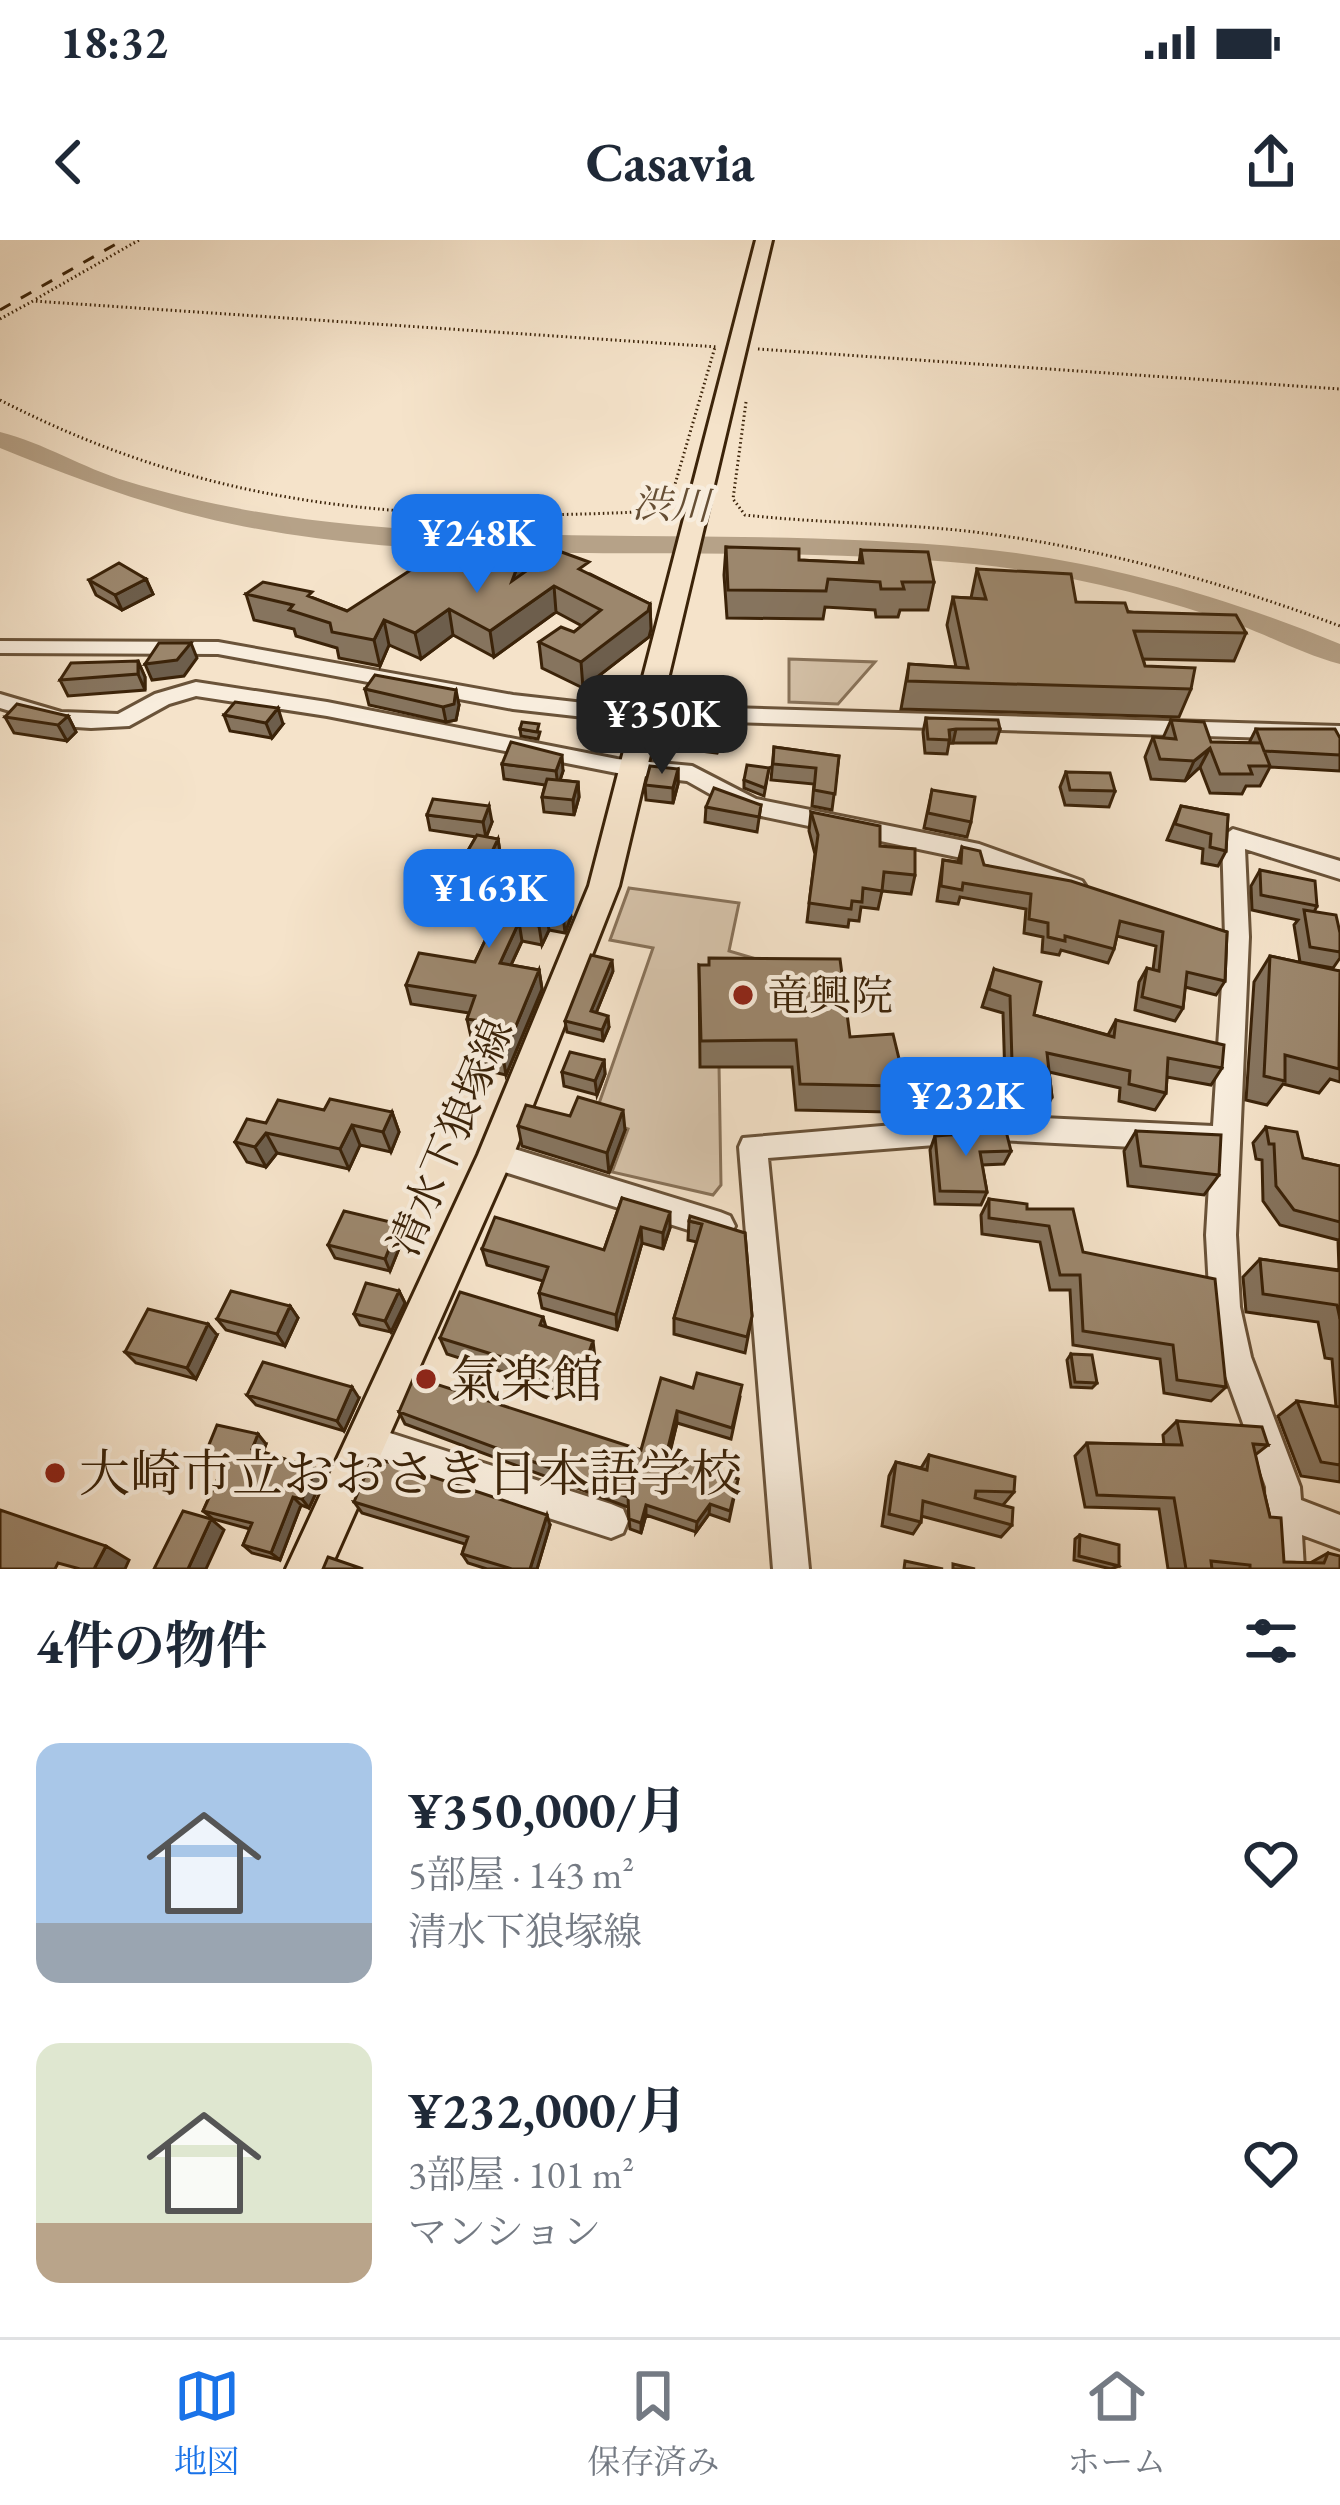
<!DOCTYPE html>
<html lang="ja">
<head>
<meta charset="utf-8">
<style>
  :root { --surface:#fff; --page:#f2f2f3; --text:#1f2937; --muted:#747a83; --line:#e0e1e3; --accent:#1a73e8 }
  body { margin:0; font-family:"EB Garamond","Noto Serif JP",serif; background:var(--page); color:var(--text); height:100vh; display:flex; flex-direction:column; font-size:45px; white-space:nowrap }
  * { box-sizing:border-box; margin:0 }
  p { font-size:39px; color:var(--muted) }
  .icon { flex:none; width:66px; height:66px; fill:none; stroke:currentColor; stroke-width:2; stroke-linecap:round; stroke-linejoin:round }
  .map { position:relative; height:1329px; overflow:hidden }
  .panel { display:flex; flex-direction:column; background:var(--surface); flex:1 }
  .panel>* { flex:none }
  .price { position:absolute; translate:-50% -102px; padding:0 27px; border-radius:24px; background:var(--accent); color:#fff; font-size:39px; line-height:78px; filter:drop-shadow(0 3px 6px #0008) }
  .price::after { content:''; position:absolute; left:50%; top:72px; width:36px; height:27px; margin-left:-18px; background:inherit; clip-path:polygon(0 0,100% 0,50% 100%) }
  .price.active { background:#222; color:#fff }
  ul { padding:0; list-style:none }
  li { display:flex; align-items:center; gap:36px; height:300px; padding:0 36px }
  li span { display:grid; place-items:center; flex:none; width:336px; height:240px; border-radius:24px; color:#555 }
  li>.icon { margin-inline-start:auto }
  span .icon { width:144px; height:144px; fill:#fffc; stroke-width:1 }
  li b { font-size:51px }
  h2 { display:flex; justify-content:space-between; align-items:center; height:144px; padding:0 36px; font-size:51px }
  .status { display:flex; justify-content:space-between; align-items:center; height:84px; padding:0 60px; background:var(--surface); direction:ltr }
  .status svg { height:33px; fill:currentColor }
  header { display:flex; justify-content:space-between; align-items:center; height:156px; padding:0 36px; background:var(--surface); font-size:54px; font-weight:700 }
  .tab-bar { display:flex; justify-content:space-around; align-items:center; height:168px; border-top:3px solid var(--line); background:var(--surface); font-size:33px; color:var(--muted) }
  .tab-bar a { display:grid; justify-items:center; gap:6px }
  .tab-bar .active { color:var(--accent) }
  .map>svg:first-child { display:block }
  .green { fill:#d5c2a9; stroke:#887259; stroke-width:3 }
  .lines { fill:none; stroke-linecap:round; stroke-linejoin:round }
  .river { fill:#b6a288; fill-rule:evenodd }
  .minor-casing { stroke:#6a5339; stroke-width:6 }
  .major-casing { stroke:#3b2309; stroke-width:6 }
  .path { stroke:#3b2309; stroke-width:3; stroke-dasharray:1.5 3; stroke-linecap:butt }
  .minor { fill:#f8eddd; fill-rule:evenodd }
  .major { fill:#f5e3ca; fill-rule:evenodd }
  .rail { stroke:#3b2309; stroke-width:3; stroke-dasharray:12 12; stroke-linecap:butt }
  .wall { fill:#86745e; stroke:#3b2309; stroke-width:3 }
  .shaded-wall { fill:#6d5e4c; stroke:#3b2309; stroke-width:3 }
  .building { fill:#9c876d; stroke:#3b2309; stroke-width:3 }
  .poi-dot { fill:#8f2418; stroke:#f8eddd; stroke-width:4.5 }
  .labels { text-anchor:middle; stroke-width:9; stroke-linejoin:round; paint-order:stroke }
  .far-water-label { font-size:39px; font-style:italic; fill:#664f35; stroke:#f8eddd }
  .poi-label { font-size:42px; fill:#3b2309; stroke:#f8eddd; text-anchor:start }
  .street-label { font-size:42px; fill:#3b2309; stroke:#f8eddd }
  .near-poi-label { font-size:51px; fill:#3b2309; stroke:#f8eddd; text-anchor:start }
</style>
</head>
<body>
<div class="status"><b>18:32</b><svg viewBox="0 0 49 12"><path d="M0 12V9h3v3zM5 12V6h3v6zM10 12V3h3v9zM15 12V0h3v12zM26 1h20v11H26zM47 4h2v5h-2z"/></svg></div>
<header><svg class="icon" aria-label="back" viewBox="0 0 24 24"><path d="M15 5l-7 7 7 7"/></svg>Casavia<svg class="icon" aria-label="share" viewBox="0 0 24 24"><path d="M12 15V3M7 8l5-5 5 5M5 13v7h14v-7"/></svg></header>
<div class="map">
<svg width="1340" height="1329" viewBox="0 0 1340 1329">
  <rect width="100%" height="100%" fill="#f5e3ca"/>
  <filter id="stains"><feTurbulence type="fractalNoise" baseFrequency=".00167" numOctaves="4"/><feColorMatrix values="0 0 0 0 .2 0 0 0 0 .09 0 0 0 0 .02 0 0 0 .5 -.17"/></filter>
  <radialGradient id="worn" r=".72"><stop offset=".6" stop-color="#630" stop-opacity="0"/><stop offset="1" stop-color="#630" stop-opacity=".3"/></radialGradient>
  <path class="green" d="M789,419L875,422L838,464L789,462Z
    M629,648L739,663L729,711L753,718L719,825L721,945L713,955L612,932L628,889L594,878L653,708L610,700Z"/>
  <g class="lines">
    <path class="river" d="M0,192C44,203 83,228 126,241C201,264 280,278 358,285C562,304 768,288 973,308C1099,320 1223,356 1340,404V424C1305,415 1272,397 1239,385C1153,355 1064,333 974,324C728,299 475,334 232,284C151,267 76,239 0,208Z"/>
    <g class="minor-casing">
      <path id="minor" d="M0,401L218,402L513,455L593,464L1340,486V500L593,478L513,469L218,414L0,413Z
        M196,442L327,462L617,519L692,526L756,559L979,604L1082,641L1086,647L1074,656L976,621L742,572L687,541L617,533L327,476L196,456L169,464L129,486L91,488L60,486L0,468V454L61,472L118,474L155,454Z
        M1233,589L1340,621V639L1245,609L1249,697L1236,995L1240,1067L1251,1117L1300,1247L1301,1260L1340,1275V1309L1302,1295L1304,1329H1268L1266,1247L1219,1117L1210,1067L1206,995L1211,911L999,900L768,918L809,1329H773L739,907L743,898L999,876L1213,886L1225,697L1222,597Z
        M495,903L720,972L730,976L735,986L730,996L720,1000L495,929L485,925L481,916L485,907Z
        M365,1185L611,1264L623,1269L628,1281L623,1293L611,1298L365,1219L353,1214L348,1202L353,1190Z"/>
    </g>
    <g class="major-casing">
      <path id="major" d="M756,0H772L619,646L513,916L330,1329H286L478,915L589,646Z"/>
    </g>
    <path class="path" d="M36,59L139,0
      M0,79L33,61L718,107
      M758,109L1340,149
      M0,160C220,273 417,283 659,271L669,265L715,107
      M746,162L733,259L745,275C818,283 892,283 966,291C1095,306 1219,341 1340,386"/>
    <use href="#minor" class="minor"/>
    <use href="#major" class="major"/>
    <path class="rail" d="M0,70L123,0"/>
  </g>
  <path class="wall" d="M726,307L799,320L859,323L861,310L934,342L928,370H900L898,377H876L875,370L825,367L823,379L727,378L724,335Z
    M530,326L529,329L590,334L650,364L651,389L649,397L583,448L542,428L539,402L574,392L582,386L556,372L494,417L453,395L421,419L389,405L380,426L339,418L337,408L296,396L294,389L254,380L246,354L313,358L347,371Z
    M977,329L1076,362L1246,393L1234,421L1143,419L1145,426L1191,449L1179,477L901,469L909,424L956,427L947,385L953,357L971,358Z
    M146,339L153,354L122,370L96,355L89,340Z
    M138,421L145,437V450L68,456L60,440Z
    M365,449L459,465L456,480L446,482L369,465Z
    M725,473L724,489L717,513L700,511V495Z
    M224,475L283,484L272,498L230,491Z
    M68,476L76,492L67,501L14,493L5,477Z
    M926,478L1000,489L996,503H949L947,514L925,513L923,492Z
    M1171,480L1211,502L1249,503L1256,489L1340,498V531L1270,527L1260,546H1246L1242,554L1210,553L1200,527L1185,541L1151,539L1145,517L1153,497L1163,498Z
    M520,489L540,492L538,499L521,496Z
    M774,507L839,516L832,570L812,566L814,544L771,540Z
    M502,524L563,531L560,540L578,542L579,557L574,575L544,572L542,557L545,545L504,539Z
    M769,528L764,556L744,548V540Z
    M678,529V544L673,563L646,560L645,545Z
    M1066,532L1115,551L1109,567L1065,565L1060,547Z
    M932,550L971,582L967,597L924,588Z
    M761,565L757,592L705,582L706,567Z
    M1181,566L1228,575L1226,611L1218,626L1202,623L1203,609L1167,600Z
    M811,572L880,606L915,635L911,654L882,651L878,669L861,667L859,681L849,680L848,687L807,682L815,614L809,591Z
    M427,575L492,582L486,597L498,599L501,619L490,641L571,677L565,693L549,690L542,705L522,701L511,725L539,730L542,749L506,835L480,829L475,811L481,799L471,797L467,779L469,773L411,764L406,745L475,722L493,684L447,675L442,655L476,597L430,590Z
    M962,607L984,625L1227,692L1225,741L1216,755L1185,747L1183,768L1175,781L1135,770L1139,742L1147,728L1153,730L1156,706L1117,696L1114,709L1108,723L1061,710L1059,715L1042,712L1043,697L1024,693L1026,669L960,657L958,664L937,661L943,620L958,622Z
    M1260,630L1317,666L1314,672L1340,693V718L1333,728L1300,722L1294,685L1298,680L1252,670L1251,646Z
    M1270,716L1340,731V842L1330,839L1319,853L1283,844L1267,865L1246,860L1254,742Z
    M699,725L850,797L901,827L889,872L796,870L792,827H700Z
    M994,729L1034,775L1108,795L1116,780L1222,828L1211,845L1167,837L1166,853L1155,870L1119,861L1120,848L1049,832L1052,857L1044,874L1006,872L1003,773L982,767Z
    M613,731L596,773L609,787L603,801L567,792L565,781Z
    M604,820L605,834L597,855L564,846L562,832Z
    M324,870L392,872L399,892L391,912L360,905L349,929L277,913L266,927L247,922L235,902Z
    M570,876L625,890L609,933L522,906L518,886Z
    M1266,887L1303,918L1340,926V1242L1301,1236L1278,1176L1297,1161L1336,1167L1332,1119L1325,1118L1318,1082L1246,1072L1243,1037L1260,1019L1339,1030L1338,1000L1280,985L1263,961L1262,920L1256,919L1253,903Z
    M1136,891L1219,935L1204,955L1128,946L1124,911Z
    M935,896L1011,911L1004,924L982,925L987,952L981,965L935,964L930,910Z
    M622,958L670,988L663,1009L642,1003L617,1090L542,1068L539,1053L543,1041L487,1025L482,1009L604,1010Z
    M989,959L1027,969L1083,1012L1226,1147L1211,1161L1164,1153L1160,1119L1073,1105L1070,1050H1050L1040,1002L982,994L981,975Z
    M689,981L745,993L752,1076L745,1113L674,1094V1078L697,1002L688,1000Z
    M399,984L404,996L390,1031L335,1018L328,1005Z
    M399,1051L405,1063L391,1092L360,1085L354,1074Z
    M290,1066L298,1078L285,1106L226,1090L217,1079Z
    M543,1077L546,1087L595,1118L581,1157L447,1114L440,1098Z
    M217,1095L196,1139L136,1123L125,1112Z
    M1071,1114L1097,1143L1092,1148L1071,1147L1067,1120Z
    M693,1148L740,1157L731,1199L677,1183L669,1217L738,1239L729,1281L709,1274L696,1292L646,1275L641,1293L630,1289L628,1267L405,1184L399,1172L641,1210Z
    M247,1155L359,1158L344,1191L256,1165Z
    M1177,1181L1268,1205L1255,1215L1270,1277L1284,1322L1310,1323L1328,1313L1340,1329H1168L1159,1269L1085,1267L1075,1216L1087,1203L1164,1205L1163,1195Z
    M266,1204L263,1212L316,1229L323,1238L309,1268L301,1265L280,1320L252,1313L243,1305L250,1289L213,1279L203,1271L221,1231L215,1225L216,1222L206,1212Z
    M929,1215L1014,1252L1003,1265L1012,1285L1001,1297L921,1276V1282L913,1294L882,1286L889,1236L896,1222L921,1228Z
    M354,1262L550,1285L537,1329H487L468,1323L462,1314L465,1304L362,1273Z
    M1080,1295L1119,1326L1111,1329L1074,1320L1075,1299Z"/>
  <path class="shaded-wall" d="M527,301L530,326L515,367L512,341Z
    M146,339L153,354L122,370L115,355Z
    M554,346L556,372L494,417L490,391Z
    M650,364L651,389L649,397L583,448L581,422Z
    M449,369L453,395L421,419L415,393Z
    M384,380L389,405L380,426L374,400Z
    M191,403L197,418L184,436L152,440L145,424Z
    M138,421L145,437V450L138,434Z
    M456,450L459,465L456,480L446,482L443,467Z
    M278,468L283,484L272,498L266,483Z
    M725,473L724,489L717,513L718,498Z
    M68,476L76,492L67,501L58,485Z
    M956,489L953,503H949V490Z
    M1210,508L1200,527L1185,541L1194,521Z
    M562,515L563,531L558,546L556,531Z
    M678,529V544L673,563V548Z
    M578,542L579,557L574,575L573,560Z
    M489,566L492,582L486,598L483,582Z
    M498,599L501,619L482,658L479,639Z
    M569,658L571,677L565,693L563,674Z
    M546,671L549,690L542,705L539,686Z
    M519,682L522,701L503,742L500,723Z
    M612,720L613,731L592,783L591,771Z
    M539,730L542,749L506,835L503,817Z
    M608,776L609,787L603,801L602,790Z
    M604,820L605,834L597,855L595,841Z
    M623,870L625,890L609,933L607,913Z
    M392,872L399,892L391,912L383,892Z
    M352,885L360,905L349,929L340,909Z
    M266,893L277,913L266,927L255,907Z
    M670,972V988L663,1009V993Z
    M399,984L404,996L390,1031L385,1019Z
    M641,987L642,1003L617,1090L616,1075Z
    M399,1051L405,1063L391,1092L385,1081Z
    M290,1066L298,1078L285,1106L277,1094Z
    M208,1084L217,1095L196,1139L187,1128Z
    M593,1101L595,1118L581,1157L579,1141Z
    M352,1147L359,1158L344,1191L337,1181Z
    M677,1171V1183L666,1226V1216Z
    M258,1194L266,1204L261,1218L252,1209Z
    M316,1229L323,1238L309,1268L302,1259Z
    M293,1257L301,1265L280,1320L271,1313Z
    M710,1264L709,1274L696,1292L697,1282Z
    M646,1265V1275L641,1293V1283Z
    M547,1275L550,1285L537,1329H530Z
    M211,1279L224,1290L206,1329H188Z
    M106,1306L129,1320L125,1329H94Z"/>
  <path class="building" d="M462,297L527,301L512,341L556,310L589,322L579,329L650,364L648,371L581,422L539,402L561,387L574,392L601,370L554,346L490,391L449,369L415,393L384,380L374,400L332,392L330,383L289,370L293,365L246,354L263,342L312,352L308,356L347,371Z
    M726,307L799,309V320L863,323L861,310L928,312L934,342H902L904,349H881L880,342L828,339L826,351L728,350Z
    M119,323L146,339L115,355L89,340Z
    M977,329L1071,334L1076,362L1125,363L1128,372L1236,375L1246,393L1134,391L1145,426L1195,428L1191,449L907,441L909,424L968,428L953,357L986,359Z
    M159,403H191L177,420L145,424Z
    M138,421V434L60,440L71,423Z
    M375,435L456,450L454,464L443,467L365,449Z
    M235,462L278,468L266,483L224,475Z
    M17,464L68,476L58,485L5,477Z
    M707,471L725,473L718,498L700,495Z
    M926,478L998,480L1000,489H956L949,490L950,500L928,499Z
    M1171,480L1204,482L1211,502L1261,503L1270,526H1249L1252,534H1220L1210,508L1194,521L1160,519L1153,497L1176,499Z
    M522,482L539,484L537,492L520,489Z
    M1256,489H1335L1340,498V515L1264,511Z
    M511,502L562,515L556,531L502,524Z
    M774,507L839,516L835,554L814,550L816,528L773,524Z
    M747,525L769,528L765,548L744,540Z
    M650,526L678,529L673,548L645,545Z
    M1066,532L1110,533L1115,551L1070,550Z
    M547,539L578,542L573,560L542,557Z
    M714,548L761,565L759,577L706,567Z
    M932,550L975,557L971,582L928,573Z
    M433,559L489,566L483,582L427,575Z
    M1181,566L1228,575L1226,611L1210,607L1211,594L1175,584Z
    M811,572L880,586V606L915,609V635L884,632L882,651L863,648L862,662L852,661L851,669L809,663L818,595Z
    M477,595L498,599L479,639L569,658L563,674L546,671L539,686L519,682L500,723L539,730L503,817L475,811L487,782L467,779L475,756L406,745L419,713L475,722L501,667L442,655Z
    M962,607L980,611L984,625L1071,641L1227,692L1225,741L1187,732L1183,768L1142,757L1147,728L1159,731L1163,692L1120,681L1114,709L1065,696V701L1048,697V683L1029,679L1031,654L963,643L962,650L941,646L943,620L961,623Z
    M1260,630L1315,641L1317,666L1261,655Z
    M1304,670L1336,675L1340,693V712L1310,707Z
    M591,715L612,720L591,771L608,776L602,790L565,781Z
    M1270,716L1340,731L1339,829L1285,815V841L1264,836Z
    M709,718L840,719L850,797L893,794L901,827L891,828L896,846L800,844L796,800L701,801L699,725H709Z
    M994,729L1041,742L1034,775L1114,797L1116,780L1224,805L1222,828L1168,818L1166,853L1129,844L1130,831L1047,813L1052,857L1013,855L1010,756L989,749Z
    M570,812L604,820L595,841L562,832Z
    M578,857L623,870L607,913L518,886L526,865L570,876Z
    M330,859L392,872L383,892L352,885L340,909L266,893L255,907L235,902L247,879L266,883L278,860L324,870Z
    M1266,887L1297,892L1303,918L1340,926V982L1294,970L1276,946L1274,904H1269Z
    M1006,891L1011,911L980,912L987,952L940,951L935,896Z
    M1136,891L1221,895L1219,935L1141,926Z
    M622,958L670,972L663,993L641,987L616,1075L539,1053L548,1027L482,1009L495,977L604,1010Z
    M989,959L1027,964V969H1073L1083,1012L1215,1039L1226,1147L1177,1140L1173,1105L1083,1091L1080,1035H1060L1049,986L989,978Z
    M344,971L399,984L385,1019L328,1005Z
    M690,976L745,993L752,1076L747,1097L674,1078L702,984L689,981Z
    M1260,1019L1340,1031V1079L1337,1065L1263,1054Z
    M366,1043L399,1051L385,1081L354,1074Z
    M231,1051L290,1066L277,1094L217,1079Z
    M460,1052L543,1077L540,1085L593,1101L579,1141L440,1098Z
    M148,1069L208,1084L187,1128L125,1112Z
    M1071,1114L1092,1115L1097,1143L1075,1142Z
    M263,1122L352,1147L337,1181L247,1155Z
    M697,1133L742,1145L732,1188L677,1171L666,1216L738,1239L730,1271L710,1264L697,1282L646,1265L641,1283L629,1279L628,1257L399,1172L414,1137L641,1210L661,1138L693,1148Z
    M1297,1161L1340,1167V1225L1321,1222Z
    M1177,1181L1262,1187L1268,1205L1253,1204L1270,1277L1281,1278L1284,1322L1324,1323L1328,1313L1340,1316V1329H1250V1325L1211,1321L1212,1329H1186L1174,1258L1097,1255L1087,1203L1182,1205Z
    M217,1185L258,1194L252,1209L316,1229L302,1259L293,1257L271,1313L243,1305L252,1283L203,1271L223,1227L215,1225L219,1215L206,1212Z
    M929,1215L1015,1237L1014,1252L976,1251L975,1258L1013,1268L1012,1285L923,1261L921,1282L889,1274L896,1222L927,1230Z
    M373,1217L547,1275L530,1329H512L462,1314L468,1297L354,1262Z
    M0,1270L106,1306L94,1329H80L58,1323L55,1329H0Z
    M183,1271L211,1279L188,1329H154Z
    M1080,1295L1119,1305V1326L1079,1316Z
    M328,1317L363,1329H323Z
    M905,1321L943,1329H904Z
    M953,1324L975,1329H953Z"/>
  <g class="poi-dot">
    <circle cx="743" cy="755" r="12"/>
    <circle cx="426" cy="1139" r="12"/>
    <circle cx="55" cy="1233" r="12"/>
  </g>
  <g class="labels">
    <g class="far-water-label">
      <text transform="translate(671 264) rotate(2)" y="14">渋川</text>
    </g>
    <g class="poi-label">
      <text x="767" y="770">竜興院</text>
    </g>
    <g class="street-label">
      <text transform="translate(450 897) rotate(-67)" y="15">清水下狼塚線</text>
    </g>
    <g class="near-poi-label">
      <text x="450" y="1157">氣楽館</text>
      <text x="79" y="1251">大崎市立おおさき日本語学校</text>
    </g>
  </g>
  <rect width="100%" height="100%" filter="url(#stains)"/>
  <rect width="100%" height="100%" fill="url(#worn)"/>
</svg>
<b class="price" style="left:477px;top:356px">¥248K</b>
<b class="price active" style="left:662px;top:537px">¥350K</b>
<b class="price" style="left:489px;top:711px">¥163K</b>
<b class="price" style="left:966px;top:919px">¥232K</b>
</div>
<section class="panel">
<h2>4件の物件<svg class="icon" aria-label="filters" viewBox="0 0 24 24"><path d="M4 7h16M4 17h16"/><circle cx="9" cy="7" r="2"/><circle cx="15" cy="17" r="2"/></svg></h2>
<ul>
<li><span style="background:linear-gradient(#a9c7e8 75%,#9aa5b1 0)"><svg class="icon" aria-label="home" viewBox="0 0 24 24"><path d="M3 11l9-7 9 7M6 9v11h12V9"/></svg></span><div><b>¥350,000/月</b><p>5部屋 · 143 m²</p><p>清水下狼塚線</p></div><svg class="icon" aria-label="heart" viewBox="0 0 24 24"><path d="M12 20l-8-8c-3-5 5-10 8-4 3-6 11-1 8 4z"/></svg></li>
<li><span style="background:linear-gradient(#dfe7d0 75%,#b9a48a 0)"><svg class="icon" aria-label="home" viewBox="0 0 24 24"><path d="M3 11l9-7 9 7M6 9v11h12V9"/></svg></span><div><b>¥232,000/月</b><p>3部屋 · 101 m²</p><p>マンション</p></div><svg class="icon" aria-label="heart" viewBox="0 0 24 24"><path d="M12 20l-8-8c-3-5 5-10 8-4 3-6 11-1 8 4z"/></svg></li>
</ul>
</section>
<nav class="tab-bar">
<a class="active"><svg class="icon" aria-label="map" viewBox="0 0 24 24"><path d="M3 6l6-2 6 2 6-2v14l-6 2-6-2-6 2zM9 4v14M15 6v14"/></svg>地図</a>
<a><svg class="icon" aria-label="saved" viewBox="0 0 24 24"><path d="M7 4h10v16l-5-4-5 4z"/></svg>保存済み</a>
<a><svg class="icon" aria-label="home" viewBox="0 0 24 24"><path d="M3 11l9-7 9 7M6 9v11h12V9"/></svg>ホーム</a>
</nav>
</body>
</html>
